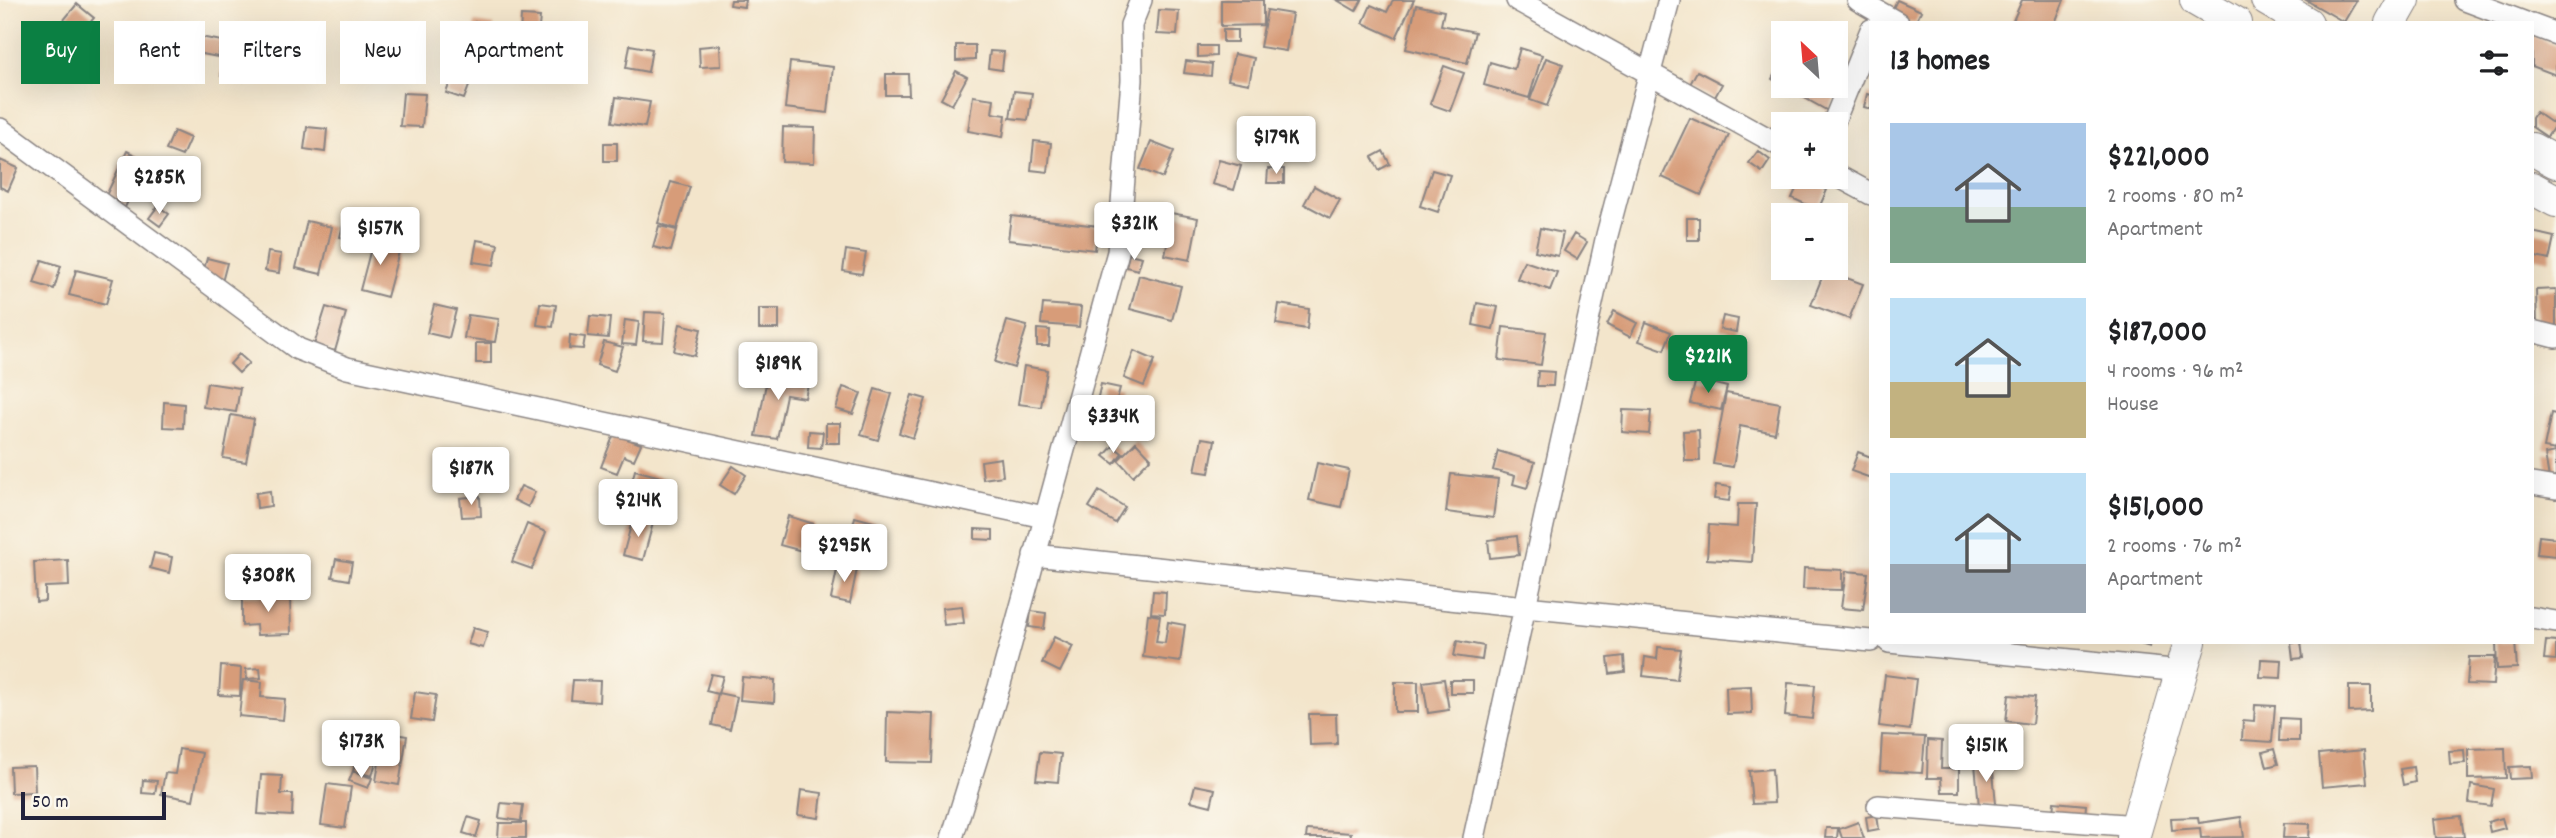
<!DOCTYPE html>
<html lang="en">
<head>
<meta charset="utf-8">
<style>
  :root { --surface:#fff; --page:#f2f2f2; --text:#202124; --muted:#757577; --accent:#0b8043 }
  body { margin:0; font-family:Dekko,sans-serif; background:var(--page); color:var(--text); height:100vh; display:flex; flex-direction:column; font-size:26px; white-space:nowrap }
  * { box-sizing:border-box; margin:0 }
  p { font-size:23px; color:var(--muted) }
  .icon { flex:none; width:38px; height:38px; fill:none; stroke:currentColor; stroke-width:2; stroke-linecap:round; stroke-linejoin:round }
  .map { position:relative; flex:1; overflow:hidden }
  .side { position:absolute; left:1869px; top:21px; width:665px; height:623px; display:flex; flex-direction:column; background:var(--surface); border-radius:0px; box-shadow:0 7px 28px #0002 }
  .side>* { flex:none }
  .banner { position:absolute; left:21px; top:21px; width:665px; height:63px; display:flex; gap:14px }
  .needle { width:46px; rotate:334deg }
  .fabs { position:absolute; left:1771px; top:21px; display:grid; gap:14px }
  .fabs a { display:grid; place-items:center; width:77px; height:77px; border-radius:0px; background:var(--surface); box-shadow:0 7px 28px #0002; font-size:35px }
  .scale { position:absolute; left:21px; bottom:18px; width:145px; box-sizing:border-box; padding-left:7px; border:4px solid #22223b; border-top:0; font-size:19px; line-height:24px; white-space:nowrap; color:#22223b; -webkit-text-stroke:5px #fbf7ec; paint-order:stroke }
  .price { position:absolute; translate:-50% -60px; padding:0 16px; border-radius:7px; background:#fff; color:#222; font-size:23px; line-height:46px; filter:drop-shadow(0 2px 4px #0008) }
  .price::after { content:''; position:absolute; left:50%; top:42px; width:21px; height:16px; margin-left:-10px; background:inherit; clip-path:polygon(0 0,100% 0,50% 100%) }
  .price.current { background:var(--accent); color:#fff }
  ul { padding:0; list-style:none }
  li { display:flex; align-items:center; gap:21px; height:175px; padding:0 21px }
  li span { display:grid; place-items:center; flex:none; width:196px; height:140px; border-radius:0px; color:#555 }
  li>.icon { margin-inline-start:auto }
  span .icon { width:84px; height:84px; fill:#fffc; stroke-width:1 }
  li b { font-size:30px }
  h2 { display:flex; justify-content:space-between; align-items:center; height:84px; padding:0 21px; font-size:30px }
  .chip { padding:0 24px; border-radius:0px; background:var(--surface); box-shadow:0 7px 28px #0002; font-size:24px; line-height:63px }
  .chip.current { background:var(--accent); color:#fff }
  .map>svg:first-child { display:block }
  .building { fill:#d79c79 }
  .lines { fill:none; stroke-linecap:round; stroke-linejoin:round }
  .street-casing { stroke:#8a8483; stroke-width:24 }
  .secondary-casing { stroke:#8a8483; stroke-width:34 }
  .street { stroke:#fff; stroke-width:21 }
  .secondary { stroke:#fff; stroke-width:32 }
</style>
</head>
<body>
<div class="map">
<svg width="2556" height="838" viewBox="0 0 2556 838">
  <rect width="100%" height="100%" fill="#fbf7ec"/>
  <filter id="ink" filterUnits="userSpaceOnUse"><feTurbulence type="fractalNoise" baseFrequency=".0143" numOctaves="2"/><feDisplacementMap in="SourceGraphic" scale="14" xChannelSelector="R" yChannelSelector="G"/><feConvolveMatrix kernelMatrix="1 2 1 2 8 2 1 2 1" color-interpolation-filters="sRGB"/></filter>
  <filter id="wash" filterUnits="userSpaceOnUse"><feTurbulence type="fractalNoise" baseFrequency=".00686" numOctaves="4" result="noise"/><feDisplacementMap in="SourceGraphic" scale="28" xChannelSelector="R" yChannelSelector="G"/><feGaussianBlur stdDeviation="1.57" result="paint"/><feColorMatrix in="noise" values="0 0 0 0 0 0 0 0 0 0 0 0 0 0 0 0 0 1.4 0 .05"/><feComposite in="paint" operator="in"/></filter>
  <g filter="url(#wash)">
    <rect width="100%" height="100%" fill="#f3e5cb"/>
    <g id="blocks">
      <path class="building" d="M731,0H745L744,7L730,5Z
        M1221,0H1263V25L1221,26Z
        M1337,0H1362L1356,11Z
        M1393,0H1414L1396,38L1363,23L1371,5L1387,12Z
        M1897,0L1921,11L1915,23H1901L1889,16Z
        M2022,0H2064L2055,23H2012Z
        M2306,0H2357L2344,22Z
        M77,4L94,18L75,41L58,27Z
        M1416,5L1444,11L1441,25L1475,32L1467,63L1406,49Z
        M1159,10L1179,11L1177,35L1157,34Z
        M1267,10L1292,14L1286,51L1260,47Z
        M521,16L540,17L538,37L520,35Z
        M475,22L494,25L491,45L472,43Z
        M1223,30H1237V42H1223Z
        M2532,36L2556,45V75L2532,66Z
        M200,37L222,41L218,57L197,53Z
        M54,40L65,49L58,59L46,50Z
        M630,45L652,49L648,72L626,68Z
        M720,45L721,66L700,67L699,47Z
        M956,45H975V60L956,61Z
        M1198,46H1216V56L1198,57Z
        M299,48L319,55L310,82L290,76Z
        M1520,48L1542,55L1529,98L1484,85L1490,62L1514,69Z
        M990,51L1004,52L1002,70L988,68Z
        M227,52L248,56L243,81L221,76Z
        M1234,54L1254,58L1249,84L1228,80Z
        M1546,58L1563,64L1547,106L1530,100Z
        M1783,58V86L1772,79Z
        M1186,61L1212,64L1211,76L1184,73Z
        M790,62L833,67L828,113L785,108Z
        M456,66L474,73L464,99L446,93Z
        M1444,66L1464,73L1450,111L1430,104Z
        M956,71L967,77L952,105L941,99Z
        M1697,71L1722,84L1714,99L1689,86Z
        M886,74H908L909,95H886Z
        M1783,86H1829L1839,91L1828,111Z
        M1014,91L1032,93L1028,120L1010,118Z
        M403,93L425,94L422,127L400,126Z
        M1867,94L1871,95V109L1864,107Z
        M973,96L994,99L992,113L1006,115L1003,137L968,131Z
        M616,97L650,102L645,127L612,122Z
        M2536,112L2555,125L2547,137L2532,127V118Z
        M1782,116L1794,124H1783V136L1771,130Z
        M1690,118L1729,135L1701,195L1662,177Z
        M307,127L327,129L325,152L304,149Z
        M783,127L815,128L814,163L782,162Z
        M174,131L190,138L182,156L166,150Z
        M1034,141L1051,143L1048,172L1031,170Z
        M1151,142L1174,151L1163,178L1140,169Z
        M604,143H617V161H604Z
        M127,151L139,157L132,170L141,173L122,214L102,204Z
        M1383,151L1390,164L1379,170L1372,157Z
        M1758,151L1770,160L1762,172L1749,163Z
        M0,160L18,168L8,191L0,187Z
        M1219,160L1241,166L1234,190L1212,184Z
        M1268,169H1284V183H1267Z
        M1432,170L1450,175L1438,212L1420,206Z
        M1801,178L1827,190L1818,210L1792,198Z
        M671,182L690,187L677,229L658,223Z
        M1314,186L1340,200L1330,218L1304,204Z
        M158,206L169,214L160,226L149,218Z
        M1155,210L1198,218L1190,260L1165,255L1169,234L1151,230Z
        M1011,216L1098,226L1095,250L1008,240Z
        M345,217L362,222L358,241L340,237Z
        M1687,218H1699V240H1687Z
        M307,221L332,227L321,274L296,268Z
        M659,226L677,230L671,251L653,247Z
        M1540,228L1563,233L1558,256L1535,251Z
        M2532,232L2554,237L2549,260L2532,256Z
        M1574,234L1587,242L1577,259L1564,251Z
        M374,237L401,244L387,297L360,290Z
        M477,240L498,244L494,265L473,262Z
        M846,250L866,253L862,274L843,271Z
        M268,252L281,254L279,273L265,271Z
        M1129,254L1142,257L1138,270L1126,267Z
        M207,258L227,263L221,286L201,281Z
        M42,260L61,266L54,289L34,283Z
        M1524,261L1557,272L1550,290L1517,279Z
        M76,270L113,279L106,304L69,295Z
        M1825,270L1863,284L1849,319L1811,305Z
        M1139,275L1181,286L1172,320L1130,309Z
        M2556,289V325L2537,326L2536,290Z
        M540,303L556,305L553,327L537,325Z
        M1477,303L1498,307L1493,329L1473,325Z
        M1043,304L1081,307L1079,327L1041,324Z
        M1279,304L1309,309L1307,329L1276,324Z
        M434,305L456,310L449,338L427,333Z
        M326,307L346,313L335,351L314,345Z
        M759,309H779V329H759Z
        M1614,311L1637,323L1630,337L1607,325Z
        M645,312L665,313L663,342L643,341Z
        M468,315L499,319L495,342L464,338Z
        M590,316L610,318L608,338L588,336Z
        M1723,316L1738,319L1736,332L1720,329Z
        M625,320L639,322L636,345L622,344Z
        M1007,321L1027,326L1014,368L995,362Z
        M1646,322L1671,332L1664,350L1639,341Z
        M680,324L701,329L695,356L674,351Z
        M1503,327L1546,332L1541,365L1499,360Z
        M1037,329L1050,330L1049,346H1037Z
        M570,335L585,337L583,349L569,348Z
        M604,342L623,347L615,371L597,365Z
        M476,343H491V363H476Z
        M1134,351L1155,360L1144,386L1124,378Z
        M239,354L249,363L239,373L230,364Z
        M1024,366L1047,370L1041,407L1018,404Z
        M1538,371L1554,372L1553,386H1537Z
        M768,373L809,380L805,398L786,395L777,439L756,436Z
        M1696,379L1727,387L1721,410L1690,403Z
        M207,383L240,388L236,412L203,407Z
        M1101,384L1120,388L1114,410L1096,405Z
        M843,387L861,393L853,414L836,409Z
        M875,389L892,394L878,440L861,435Z
        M1726,393L1780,403L1775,433L1740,426L1733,467L1713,464Z
        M912,395L926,399L913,438L899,433Z
        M164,402L184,404L183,428L163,427Z
        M1623,410L1651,411L1649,434L1622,432Z
        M2551,413L2556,414V450L2544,448Z
        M231,415L254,419L246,462L223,458Z
        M826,423H840V443H826Z
        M1699,430L1700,461H1685L1683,431Z
        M809,431L823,432L821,448L808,447Z
        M614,434L641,444L634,460L624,456L617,473L601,467Z
        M1202,438L1215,440L1209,473L1195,471Z
        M1136,442L1151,458L1133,476L1118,460Z
        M1113,446L1122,453L1114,464L1104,456Z
        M1498,451L1535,462L1527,488L1513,484L1515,476L1493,470Z
        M1858,452L1871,457V478L1851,471Z
        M2556,452V476L2549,478L2545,454Z
        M1001,458L1003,476L983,479L981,461Z
        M1317,463L1349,470L1341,507L1309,500Z
        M733,466L746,475L734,494L720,485Z
        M635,470L664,478L654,516L625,508Z
        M1451,474L1498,479L1493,518L1446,512Z
        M1716,485L1731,487L1729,501L1714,499Z
        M521,486L535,492L528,507L514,500Z
        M270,491L271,506L257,508L256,493Z
        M1099,491L1125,507L1115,523L1089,507Z
        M480,496L481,516L462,517L460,498Z
        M1738,504H1756L1752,562L1707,559L1709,525L1737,527Z
        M788,516L814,524L806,552L780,545Z
        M855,517L877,523L869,551L848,545Z
        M633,518L653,523L643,560L623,555Z
        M527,524L546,532L532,569L512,562Z
        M975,529L993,530V540L975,539Z
        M1517,536L1519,555L1490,558L1488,540Z
        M2539,536L2556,538V556L2537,554Z
        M154,553L172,557L169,573L150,568Z
        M336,559L352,562L349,580L332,577Z
        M68,560L69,586L45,587V601L36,602L34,562Z
        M838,565L857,569L850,603L831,599Z
        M1804,568L1842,570V590L1803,589Z
        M1846,571L1868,573L1863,610L1841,608Z
        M1153,591L1166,592L1165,614L1151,613Z
        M290,595L291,634L257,635L256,625L242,626V596Z
        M962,606L964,623L944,625L942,608Z
        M1031,611L1046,613L1044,629L1029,627Z
        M1148,614L1160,616L1156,642L1165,643L1168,622L1185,625L1180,662L1143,657Z
        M473,628L488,632L483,648L468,644Z
        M1054,637L1073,646L1060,672L1042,663Z
        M1457,641L1484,646L1482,660L1454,656Z
        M2546,641L2556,642V660L2544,659Z
        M2134,642H2151L2150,647Z
        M2291,642H2301L2303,658L2293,659Z
        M2515,642L2517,668L2497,669L2496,643Z
        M1658,647L1681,649L1677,680L1643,676L1645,657L1657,659Z
        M1624,656L1625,672L1610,674L1608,658Z
        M2469,657H2495L2493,685L2467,684Z
        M2261,659L2282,660L2281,678L2260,677Z
        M221,666L241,668L240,696L219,695Z
        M260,668L261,678L247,679L246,669Z
        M711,674L723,676L718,694L706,691Z
        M1885,675L1916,679L1910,730L1879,726Z
        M742,677L775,680L774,703L740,700Z
        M1444,679L1449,710L1428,713L1423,682Z
        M243,680L262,682L261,697L285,699L283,720L239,716Z
        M573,680L600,681L599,702L571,700Z
        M1450,680H1473V693H1450Z
        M1395,682H1418V712H1395Z
        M1788,683L1815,685L1812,719L1785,716Z
        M1751,686L1752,713L1727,714L1726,687Z
        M2349,686H2371V711L2349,712Z
        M415,692L436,695L432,722L411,719Z
        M718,693L737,697L730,729L712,725Z
        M2009,695L2035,697L2032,724L2006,721Z
        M2255,705L2275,706L2272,742L2242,740L2243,720L2254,721Z
        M887,712L934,714L932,763L886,762Z
        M1309,714H1336L1337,744L1310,745Z
        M2280,718L2299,719V741H2279Z
        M384,732L407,736L399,785L376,781Z
        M1882,735L1925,737L1922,773L1880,771Z
        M1973,738V754L1956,755V739Z
        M362,740L381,745L372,776L353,771Z
        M1928,740L1942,741L1941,769H1959V792H1942L1941,778H1927Z
        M2505,748L2506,778L2468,779V749Z
        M179,749L202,753L193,800L161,794L165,773L175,774Z
        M2274,749L2278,764L2267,767L2263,752Z
        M2364,750L2367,783L2322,787L2319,754Z
        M2464,750L2465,763L2450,764L2449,751Z
        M1040,752L1061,754L1058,782L1036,780Z
        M1992,761L1996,804L1979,806L1975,764Z
        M34,766L35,792L11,793L10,767Z
        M2531,766L2532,778L2510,779L2509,767Z
        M2413,767L2415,782L2403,785L2400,769Z
        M1772,769L1774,803L1752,804L1749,771Z
        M353,771L372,778L368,788L349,781Z
        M261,775L282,776L281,794H293L292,816L258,814Z
        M143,780L157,781L155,794L142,793Z
        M327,784L351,787L345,828L321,825Z
        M1195,785L1215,789L1211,806L1191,801Z
        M2471,785L2494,789L2491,806L2469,803Z
        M801,790L822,793L819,818L798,815Z
        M2054,802L2086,805L2085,818L2053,815Z
        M501,803L523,805L521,821L499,818Z
        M1877,815L1879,829L1868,831L1866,817Z
        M2461,816L2464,837L2436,838L2434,819Z
        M468,817L481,821L476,837L463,833Z
        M2198,817L2199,823L2241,817L2244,837L2201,838L2200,828L2172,830L2171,818Z
        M2502,818L2505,828L2490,832L2488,822Z
        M1858,822L1864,838H1842L1839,829Z
        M499,823H526V838H498Z
        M2284,823L2310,824L2309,838H2283Z
        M1826,828H1838L1837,838H1825Z
        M1307,830L1351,833L1350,838H1306Z"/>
    </g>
  </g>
  <g filter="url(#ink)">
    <use href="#blocks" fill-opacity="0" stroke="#8a8483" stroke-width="2"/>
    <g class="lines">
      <g class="street-casing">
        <path id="street" d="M1517,0L1783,147
          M1858,0L1898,23
          M2465,0L2526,23
          M2532,25L2556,34
          M1833,124L1871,30
          M0,129L298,349L347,368L1044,517
          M1836,175L1871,194
          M2532,331L2556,337
          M2532,484L2556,488
          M1034,555L1525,607L1871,641
          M2532,618L2556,622
          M1889,642L2182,671
          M1878,806L2137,826
          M952,838L999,687L1118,252L1132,80L1131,25L1141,0
          M1474,838L1607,235L1669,0"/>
      </g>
      <g class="secondary-casing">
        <path id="secondary" d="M2196,0L2236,23
          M2267,0L2307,23
          M2391,23L2404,0
          M2532,149L2556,162
          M2532,188L2556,201
          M2133,838L2190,642"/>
      </g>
      <use href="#street" class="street"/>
      <use href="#secondary" class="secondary"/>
    </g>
  </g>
</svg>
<div class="fabs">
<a><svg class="needle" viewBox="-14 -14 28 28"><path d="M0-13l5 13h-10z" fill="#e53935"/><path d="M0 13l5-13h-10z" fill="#757577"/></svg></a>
<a>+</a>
<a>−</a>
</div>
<div class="scale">50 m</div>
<b class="price" style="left:1276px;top:176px">$179K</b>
<b class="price" style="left:159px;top:216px">$285K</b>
<b class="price" style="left:1134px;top:262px">$321K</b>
<b class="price" style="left:380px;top:267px">$157K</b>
<b class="price current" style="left:1708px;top:395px">$221K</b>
<b class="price" style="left:778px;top:402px">$189K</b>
<b class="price" style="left:1113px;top:455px">$334K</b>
<b class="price" style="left:471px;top:507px">$187K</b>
<b class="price" style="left:638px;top:539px">$214K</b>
<b class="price" style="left:844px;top:584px">$295K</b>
<b class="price" style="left:268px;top:614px">$308K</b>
<b class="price" style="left:361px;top:780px">$173K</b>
<b class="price" style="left:1986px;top:784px">$151K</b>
<div class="banner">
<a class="chip current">Buy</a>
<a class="chip">Rent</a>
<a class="chip">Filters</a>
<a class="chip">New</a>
<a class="chip">Apartment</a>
</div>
<section class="side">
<h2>13 homes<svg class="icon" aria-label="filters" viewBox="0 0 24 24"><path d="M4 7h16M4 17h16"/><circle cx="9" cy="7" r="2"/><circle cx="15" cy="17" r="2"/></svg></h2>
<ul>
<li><span style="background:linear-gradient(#a9c7e8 60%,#7fa58c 0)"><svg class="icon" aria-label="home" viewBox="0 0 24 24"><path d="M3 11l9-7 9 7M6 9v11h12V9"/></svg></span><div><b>$221,000</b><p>2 rooms · 80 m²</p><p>Apartment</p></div></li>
<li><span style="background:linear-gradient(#bfe0f5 60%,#c2b280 0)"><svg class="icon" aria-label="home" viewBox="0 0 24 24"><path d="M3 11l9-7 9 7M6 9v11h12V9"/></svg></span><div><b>$187,000</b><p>4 rooms · 96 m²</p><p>House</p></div></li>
<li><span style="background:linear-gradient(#bfe0f5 65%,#9aa5b1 0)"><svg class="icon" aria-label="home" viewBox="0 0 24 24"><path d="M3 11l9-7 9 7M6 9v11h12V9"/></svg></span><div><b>$151,000</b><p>2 rooms · 76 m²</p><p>Apartment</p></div></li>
</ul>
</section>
</div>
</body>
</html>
